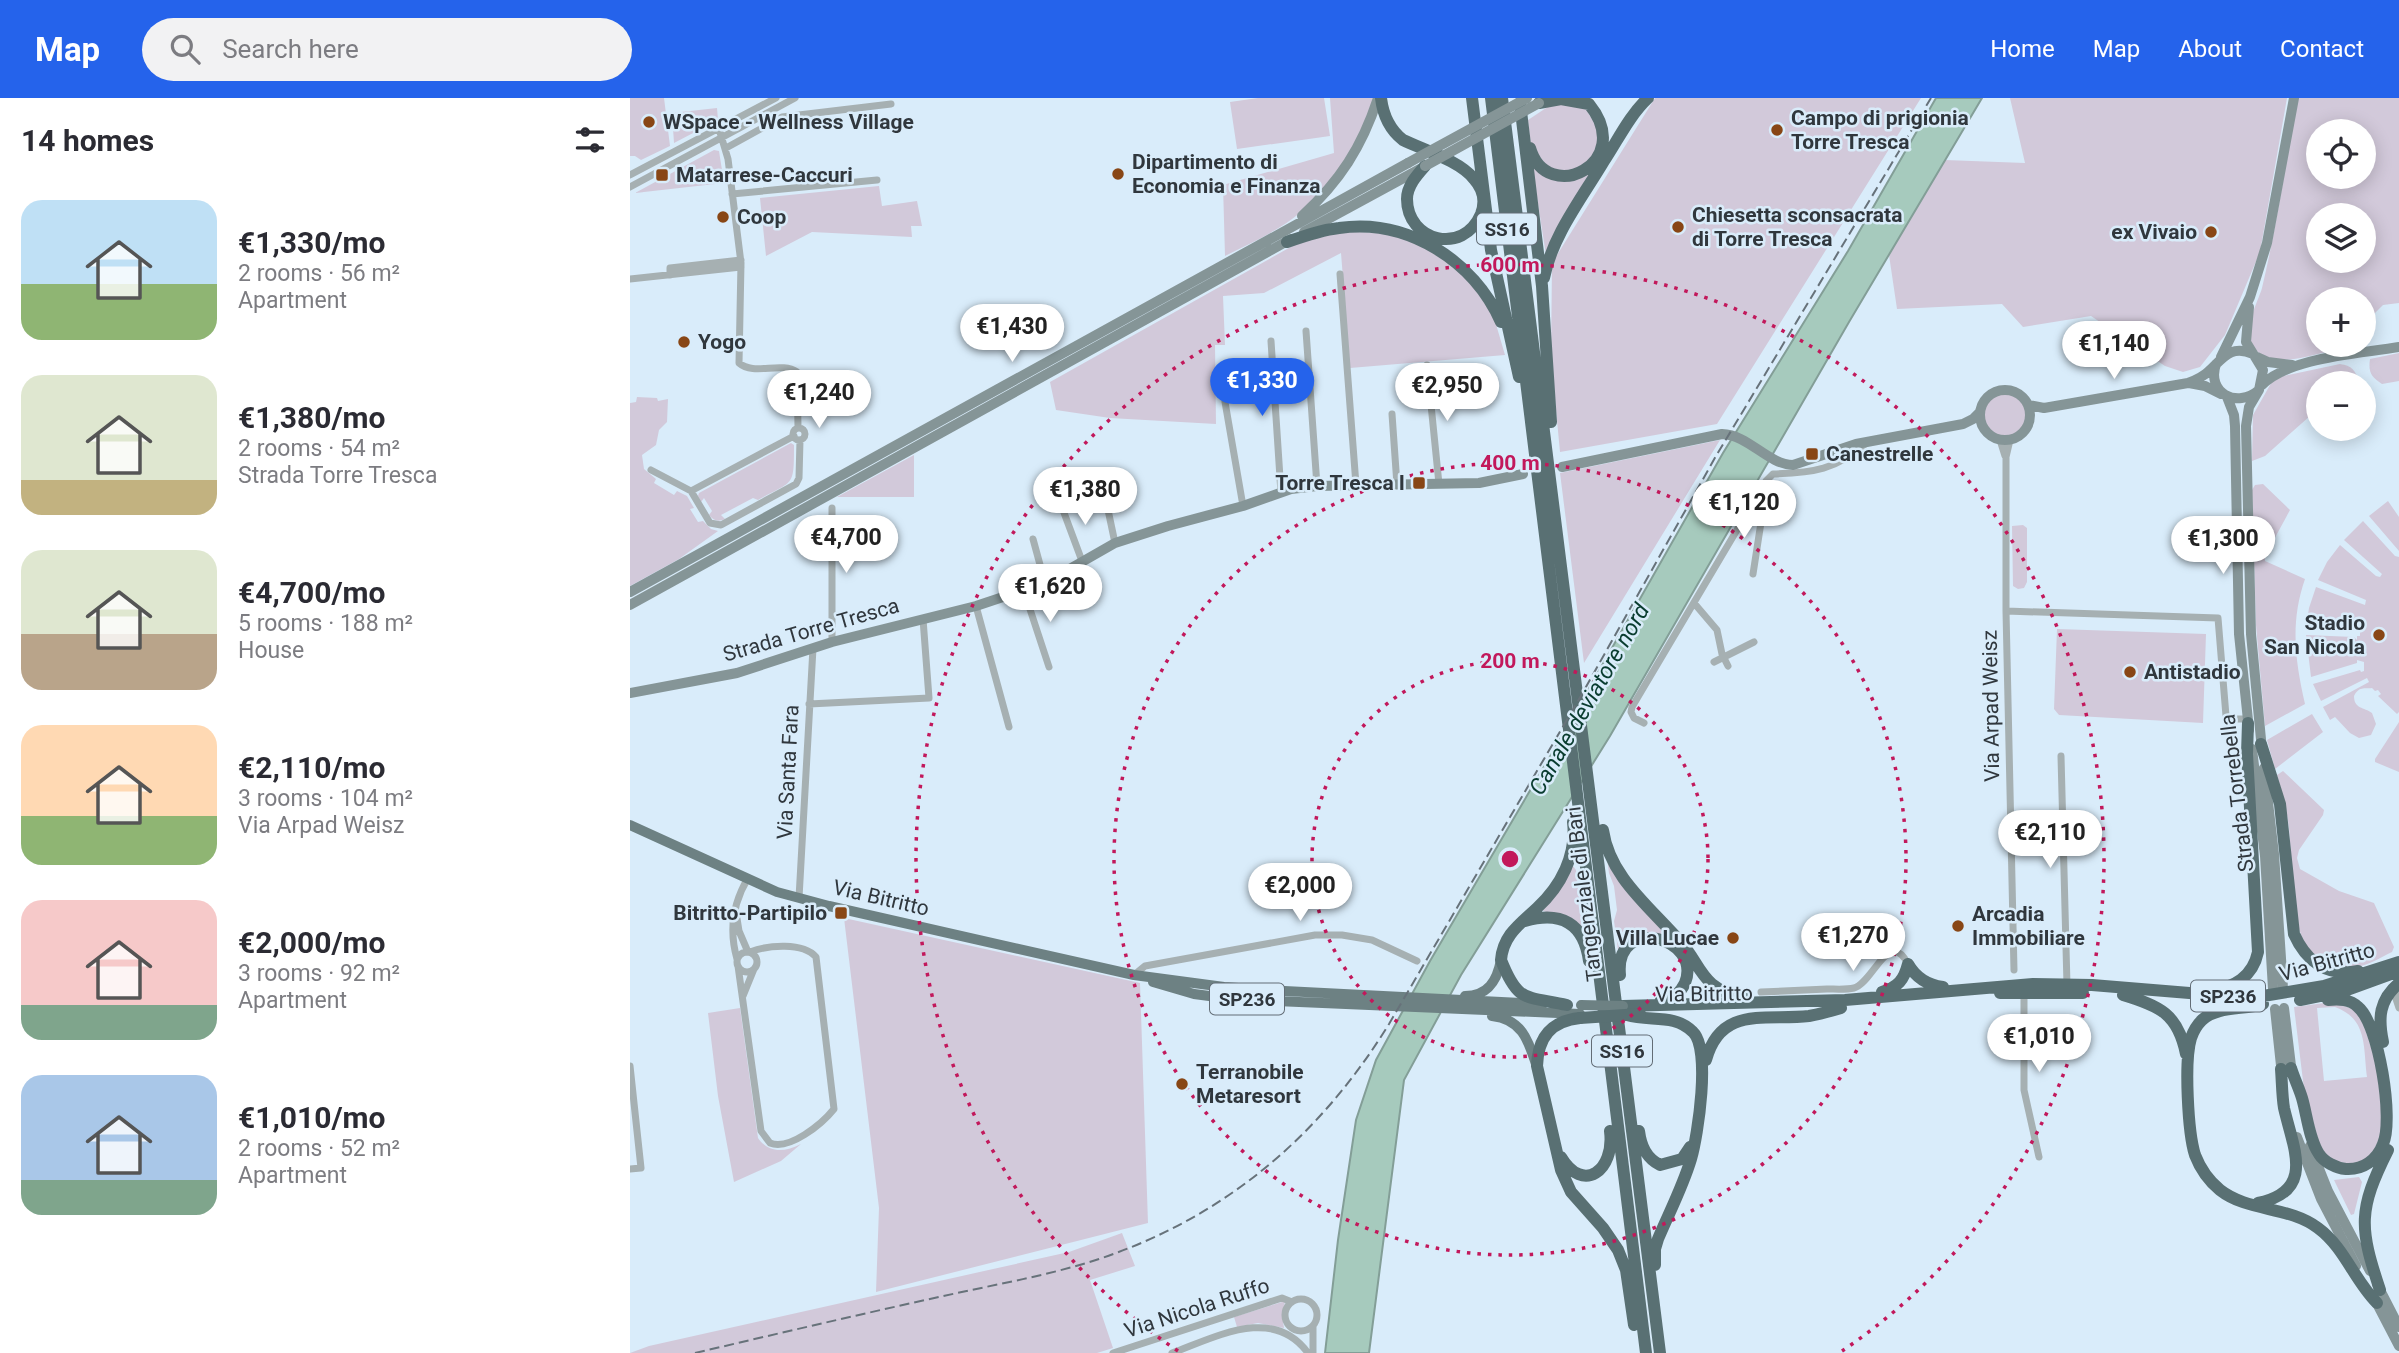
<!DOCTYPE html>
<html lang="en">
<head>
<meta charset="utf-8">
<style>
  :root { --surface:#fff; --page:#f2f2f3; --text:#2b2b33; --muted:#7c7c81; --accent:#2563eb }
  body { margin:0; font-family:Roboto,sans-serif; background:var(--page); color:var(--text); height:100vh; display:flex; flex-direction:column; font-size:26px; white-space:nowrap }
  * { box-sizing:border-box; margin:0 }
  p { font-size:23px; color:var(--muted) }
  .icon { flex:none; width:38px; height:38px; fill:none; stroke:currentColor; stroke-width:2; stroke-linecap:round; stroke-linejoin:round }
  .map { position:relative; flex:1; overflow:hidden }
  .details { display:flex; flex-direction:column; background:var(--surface); width:630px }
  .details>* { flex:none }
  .buttons { position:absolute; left:1676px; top:21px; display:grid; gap:14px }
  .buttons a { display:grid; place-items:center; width:70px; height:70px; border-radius:50%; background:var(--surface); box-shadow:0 4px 18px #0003; font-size:35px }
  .price { position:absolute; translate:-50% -60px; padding:0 16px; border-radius:24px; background:#fff; color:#222; font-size:23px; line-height:46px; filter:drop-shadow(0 2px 4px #0008) }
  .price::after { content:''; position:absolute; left:50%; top:42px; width:21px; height:16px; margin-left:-10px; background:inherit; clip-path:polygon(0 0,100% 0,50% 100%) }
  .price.active { background:var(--accent); color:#fff }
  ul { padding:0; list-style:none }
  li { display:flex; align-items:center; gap:21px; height:175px; padding:0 21px }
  li span { display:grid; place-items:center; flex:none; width:196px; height:140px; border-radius:21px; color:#555 }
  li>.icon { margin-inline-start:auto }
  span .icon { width:84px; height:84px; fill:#fffc; stroke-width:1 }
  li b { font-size:30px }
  h2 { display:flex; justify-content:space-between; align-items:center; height:84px; padding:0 21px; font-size:30px }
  header { display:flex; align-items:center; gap:42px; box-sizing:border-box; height:98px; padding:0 35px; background:var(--accent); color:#fff }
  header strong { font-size:33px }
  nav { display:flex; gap:38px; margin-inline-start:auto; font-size:24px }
  .search { width:490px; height:63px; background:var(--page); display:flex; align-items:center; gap:18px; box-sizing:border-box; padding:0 24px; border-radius:38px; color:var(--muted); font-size:26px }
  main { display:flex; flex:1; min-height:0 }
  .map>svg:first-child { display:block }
  .green { fill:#d2c9da; fill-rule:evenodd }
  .water { fill:#a6cabd; stroke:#839e97; stroke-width:2 }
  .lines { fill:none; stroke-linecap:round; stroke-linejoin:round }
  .street { stroke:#a6b0b2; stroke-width:7 }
  .secondary { stroke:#859597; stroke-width:10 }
  .primary { stroke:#6d8183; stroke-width:10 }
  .highway { stroke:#597073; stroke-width:12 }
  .rail { stroke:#67727a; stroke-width:2; stroke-dasharray:10 5; stroke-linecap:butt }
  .secondary-bridge { stroke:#859597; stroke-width:10 }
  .primary-bridge { stroke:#6d8183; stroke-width:10 }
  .highway-bridge { stroke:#597073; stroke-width:12 }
  .ring { fill:none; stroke:#c2185b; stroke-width:3.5; stroke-dasharray:3.5 7 }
  .poi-dot { fill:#884615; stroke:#d9ecfa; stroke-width:2.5 }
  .labels { text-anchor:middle; stroke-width:5; stroke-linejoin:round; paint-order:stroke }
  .shield { fill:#d9ecfa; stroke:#636d76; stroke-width:2 }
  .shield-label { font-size:19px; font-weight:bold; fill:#30373d }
  .poi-label { font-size:21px; font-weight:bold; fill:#30373d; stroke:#d9ecfa; text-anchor:start }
  .street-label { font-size:21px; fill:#30373d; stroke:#d9ecfa }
  .water-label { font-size:23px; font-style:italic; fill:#093c2f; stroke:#d9ecfa }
  .centre { fill:#c2185b; stroke:#d9ecfa; stroke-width:3.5 }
  .ring-label { font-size:21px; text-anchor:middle; font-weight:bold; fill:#c2185b; stroke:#d9ecfa; stroke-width:5; stroke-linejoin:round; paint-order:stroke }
</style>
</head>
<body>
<header>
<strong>Map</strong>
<div class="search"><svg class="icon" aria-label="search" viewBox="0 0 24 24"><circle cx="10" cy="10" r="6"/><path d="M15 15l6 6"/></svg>Search here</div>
<nav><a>Home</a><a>Map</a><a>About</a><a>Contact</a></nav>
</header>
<main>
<section class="details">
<h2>14 homes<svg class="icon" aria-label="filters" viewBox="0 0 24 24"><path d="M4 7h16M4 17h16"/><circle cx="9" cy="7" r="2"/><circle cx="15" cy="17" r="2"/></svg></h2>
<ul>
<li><span style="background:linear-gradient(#bfe0f5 60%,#8fb573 0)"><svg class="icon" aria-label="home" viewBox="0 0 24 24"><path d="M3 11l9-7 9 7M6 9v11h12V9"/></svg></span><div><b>€1,330/mo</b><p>2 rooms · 56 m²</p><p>Apartment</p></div></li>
<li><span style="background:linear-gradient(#dfe7d0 75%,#c2b280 0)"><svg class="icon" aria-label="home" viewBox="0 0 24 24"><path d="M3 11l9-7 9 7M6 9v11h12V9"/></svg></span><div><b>€1,380/mo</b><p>2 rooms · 54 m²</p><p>Strada Torre Tresca</p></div></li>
<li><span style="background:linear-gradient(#dfe7d0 60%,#b9a48a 0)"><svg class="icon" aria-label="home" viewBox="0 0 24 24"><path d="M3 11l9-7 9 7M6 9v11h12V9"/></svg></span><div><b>€4,700/mo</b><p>5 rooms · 188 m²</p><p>House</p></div></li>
<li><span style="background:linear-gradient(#ffd9b3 65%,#8fb573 0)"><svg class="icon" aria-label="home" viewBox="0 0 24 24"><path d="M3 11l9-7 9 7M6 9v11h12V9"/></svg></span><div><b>€2,110/mo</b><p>3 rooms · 104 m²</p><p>Via Arpad Weisz</p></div></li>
<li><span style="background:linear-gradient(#f6c9c9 75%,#7fa58c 0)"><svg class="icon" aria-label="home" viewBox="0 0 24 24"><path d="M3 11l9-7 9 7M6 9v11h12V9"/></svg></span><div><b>€2,000/mo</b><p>3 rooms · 92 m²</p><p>Apartment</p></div></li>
<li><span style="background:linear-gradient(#a9c7e8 75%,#7fa58c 0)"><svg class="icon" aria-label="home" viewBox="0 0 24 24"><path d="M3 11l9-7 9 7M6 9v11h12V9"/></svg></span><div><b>€1,010/mo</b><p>2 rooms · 52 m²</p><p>Apartment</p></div></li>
</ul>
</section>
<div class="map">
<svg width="1769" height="1255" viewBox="0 0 1769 1255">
  <rect width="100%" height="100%" fill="#d9ecfa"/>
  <path class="green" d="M0,0H34L40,48L11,62L5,58H0Z
    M628,0H694L700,38L607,51L600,4Z
    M700,0H743C736,42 703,87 671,114C649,133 620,145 595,158L593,87L704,55Z
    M1025,0H1291L1087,326L930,354L921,259L922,165Z
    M1380,0H1657L1630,154L1595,237L1570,269L1553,274L1535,268L1461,218L1393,229L1372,206L1267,211L1259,157L1315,62L1395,65Z
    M1667,0H1769V205L1753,207L1734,226V201H1689V247H1713L1705,252C1680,257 1638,274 1621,246C1612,233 1628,204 1632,190C1647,127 1656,63 1667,0ZM1689,33H1734V79H1689ZM1689,117H1734V163H1689Z
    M925,4L956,11L971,37L965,61L940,74L919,70L901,48L898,22Z
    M87,10L88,22L44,45L42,15Z
    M84,52L89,53L94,85L5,95Z
    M902,67L917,78L967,68L916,157Z
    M249,88L252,108L287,103L292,128H281L282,139L182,134L136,158L130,100Z
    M705,133L756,135L796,149L832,173L863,216L875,257L720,270L711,155L634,195L593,198L595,247H585L586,326L480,320L426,312L420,284L657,151L672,143Z
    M1769,255V283L1752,286C1741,279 1738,274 1740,261Z
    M1710,266C1722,268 1724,271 1729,282L1727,285H1689V310L1635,358L1622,363L1623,317L1644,280Z
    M1353 317a22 22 0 1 1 44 0a22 22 0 1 1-44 0Z
    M7,299L27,300L28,303L38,301L37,324L29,332L26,347L12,357L14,371L26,381L24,385L44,397L47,393L57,398L64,410L60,411L68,424L73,423L81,431L88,433L49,461L0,488V305L6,304Z
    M1090,342L954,565L930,375Z
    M161,345L164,347C164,390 164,382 128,402L123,400L91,417L95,421C88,424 84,423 79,417L82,413L74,400L71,404L68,398L69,395Z
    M284,357V399H207Z
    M1633,386L1660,412L1635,458V463L1675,481C1660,524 1665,562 1675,606L1635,628L1626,527L1622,392L1625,387Z
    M1758,403L1769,419V453L1739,418Z
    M1733,423L1765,458L1769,459V614L1767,616L1748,598L1751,596L1748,592L1745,593L1742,590C1734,591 1729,588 1724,598C1724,611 1734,609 1742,615L1746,626L1741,637L1729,640L1720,635L1705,619L1700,622L1693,609L1739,584L1737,580L1691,603L1683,586L1730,572L1731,574L1734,573V564L1727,562V565L1681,579L1676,537L1724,539L1727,542V538H1730V533L1725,529V532L1676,530L1679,510L1686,489L1735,507L1736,502L1688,482L1697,464L1710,447L1746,478L1750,479L1752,476L1714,442Z
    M1393,427L1397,430V484L1394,490L1388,491L1383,488L1382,428Z
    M1427,531L1576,536L1573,625L1429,617L1424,611Z
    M1682,616L1693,634L1645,671L1637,642Z
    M1769,624V674L1745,664V661Z
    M1653,673L1694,712L1693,717L1669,752L1667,760L1670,771L1709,793L1744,805L1764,849L1762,854C1751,859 1739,867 1727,869C1652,884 1664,774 1659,730C1657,712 1652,694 1647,677Z
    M977,760L1044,842L1033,838L988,852L984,823L987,812L984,788L979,775Z
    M943,768L946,772L954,834L912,812Z
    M214,820L510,885L518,1125L246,1194L249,1110Z
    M1702,904L1729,913L1748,970L1753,1033L1740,1060L1721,1066L1705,1063L1691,1052L1674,991L1664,909ZM1705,909C1738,921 1733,949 1737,979L1694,983L1687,910Z
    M110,910L128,1040C139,1056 155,1054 171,1046L151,1063L104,1084L88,998L78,915Z
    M1729,1079L1732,1084L1724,1116L1721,1117L1704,1082Z
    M492,1135L505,1168L460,1182L483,1250L467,1255H0L19,1248L439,1154Z
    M652,1204H655L652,1217L654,1230L628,1225L607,1229L604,1219Z"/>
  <path class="water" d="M1306,0H1352L1219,224L980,638L831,877L774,982L739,1255H695L708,1142L726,1022L746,962L800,863L925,650L1093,355L1218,153Z"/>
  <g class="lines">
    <path class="street" d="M89,31L98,61L111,165L109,265C124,278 151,263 167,274L168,329
      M96,50L152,19L261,6
      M0,77L146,0
      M0,89L165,0
      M102,96L247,82
      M710,176L726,387
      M40,177V170L111,162
      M0,181L111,169
      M676,233L687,388
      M641,243L651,395
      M797,267L809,386
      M595,304L613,408
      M762,316L767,387
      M163 336a6 6 0 1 1 12 0a6 6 0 1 1-12 0Z
      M164,338L61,393L80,425L91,427L166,386L169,380L170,342
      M1370,342L1375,358
      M1380,342L1376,359V513L1384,872
      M21,372L61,393
      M470,374L485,445
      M430,404L452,463
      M202,410V544
      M403,441L415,485
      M1123,476L1134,405L1127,399
      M394,493L419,569
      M1064,505L1087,532L1092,556L1098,568
      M346,508L379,629
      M1376,513L1588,520L1596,618L1602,621H1618
      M1084,564L1124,544
      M179,606L299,600L293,521
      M1014,625L1004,620L1001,614L1002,609L1136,383L1143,376C1182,375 1207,372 1238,344
      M1431,658L1437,887
      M169,800L183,550
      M106,814L109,833L118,854
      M107 864a10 10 0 1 1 20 0a10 10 0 1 1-20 0Z
      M107,861C99,833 103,805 118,780
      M108,868L131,1033L140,1045C159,1053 192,1026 204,1011L186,859C173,844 138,847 120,854
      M504,877L515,868L685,837H712L742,842L787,863
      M1131,894C1153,893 1175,892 1197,891C1205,891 1216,892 1224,890C1243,885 1259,829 1278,866
      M1394,895V992L1409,1059
      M1769,895L1766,901L1769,910
      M113,898L124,871
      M0,968L11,1070L0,1071
      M655 1217a16 16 0 1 1 32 0a16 16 0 1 1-32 0Z
      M483,1255L652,1200L662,1204
      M542,1255C586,1239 643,1207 678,1255
      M683,1255V1228"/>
    <path class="secondary" d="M672,118C710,83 732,49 748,0
      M674,134L790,71
      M1591,259L1620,199L1637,145L1664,0
      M1627,259L1638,264L1662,267
      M1586,266C1576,295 1607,311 1629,292L1633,272L1616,244L1619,209
      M1559,285L1575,288L1591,296
      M1632,287C1660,259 1729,256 1769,249
      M1350 317a25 25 0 1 1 50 0a25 25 0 1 1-50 0Z
      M1629,292L1619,309L1616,328L1621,536L1632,652
      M1597,299L1604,317L1605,328L1609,536L1619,632
      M1399,307L1414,310L1558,285C1566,282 1573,279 1579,273C1593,260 1601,246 1623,256
      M932,369L1092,336C1119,337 1137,366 1163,367L1226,346L1333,326L1343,321L1350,314
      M0,494L778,65
      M0,507L661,141
      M0,595L107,575L202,544L346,508L415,485L485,445L538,428L613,408L661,391L687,388L849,385L893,376
      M1622,651L1635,758L1643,891
      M1634,670L1644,756L1653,890
      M1654,910L1662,976
      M1645,911L1652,977
      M1667,1039L1691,1101L1726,1168
      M1680,1048L1698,1093L1740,1173
      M1747,1186L1769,1229
      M1744,1200L1769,1248"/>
    <path class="primary" d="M0,727L147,794L199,808L504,877L594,889L637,892L913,906
      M523,884L564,896L602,901L950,916
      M835,898C858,898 867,883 871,862
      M862,918C891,921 898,941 906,966"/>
    <path class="highway" d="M751,0C753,17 759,31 773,42C794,52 830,63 844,81C853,91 856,103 851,116C833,158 777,143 777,101C777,88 787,77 795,68
      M842,0L861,152L889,279
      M861,0L1016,1255
      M872,0L1030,1255
      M890,5L912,188L921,324
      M900,50C917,109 1007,65 959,6L931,1L909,5
      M657,144C674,138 691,132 709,130C778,120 844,163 871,224
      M914,180C922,138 952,100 974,63C988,42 999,18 1018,0
      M1631,646L1650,706L1664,836C1676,863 1697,879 1728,873
      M973,732C980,781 1023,811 1053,847C1064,859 1069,875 1082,886C1093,895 1104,899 1117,901
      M895,823C931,813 954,825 959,863
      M1278,866C1286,880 1297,887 1313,889
      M990,877C984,816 1073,839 1055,885C1050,896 1042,902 1030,904
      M1580,892C1604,891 1623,878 1628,854L1617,656L1618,625
      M1252,894C1268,889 1274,882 1278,866
      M1370,895H1453
      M1493,897C1530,908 1548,916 1556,956
      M1670,902L1714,893L1769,873
      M1633,906C1614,912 1587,908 1572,922C1567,927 1563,934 1561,940C1554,963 1558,1035 1565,1057C1570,1070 1579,1083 1590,1092C1618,1114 1659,1108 1688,1130C1715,1150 1724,1182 1747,1205
      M937,907C895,898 888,905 871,862C873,837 890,826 907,810C931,788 947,757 943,724
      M993,908L1215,902L1403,886L1462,887L1596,898H1633L1694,888L1769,864
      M997,917C1020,924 1044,915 1063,934C1081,951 1068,1037 1061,1061C1053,1088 1039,1115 1028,1141L1025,1151V1167
      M950,920C921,923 908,939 907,968L931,1072L941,1094L973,1130L988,1152L996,1172L1004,1227
      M1753,944C1748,920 1749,902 1769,885
      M1076,962C1091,907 1136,923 1179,918C1190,916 1201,913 1211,910
      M1661,970C1664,980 1669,990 1672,1000C1677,1017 1679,1041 1689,1056C1694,1064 1706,1070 1716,1071C1733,1072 1747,1062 1753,1046C1764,1022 1749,926 1728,909C1720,901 1709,901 1698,902
      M1009,1033C1011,1048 1016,1060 1030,1067L1052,1061L1060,1049
      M931,1059C953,1096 985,1073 980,1033
      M1628,1105C1686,1093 1663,1050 1654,1010C1652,998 1652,984 1651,971
      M1750,1192C1729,1129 1728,1112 1758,1052"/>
    <path class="rail" d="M65,1255C146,1236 227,1217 309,1199C362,1187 417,1178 469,1161C595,1119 690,1038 759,926L952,596L1086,358L1301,0"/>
    <path class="secondary-bridge" d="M778,65L897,0
      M795,68L909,5"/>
    <path class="primary-bridge" d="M951,907L993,908"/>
    <path class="highway-bridge" d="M950,920L1010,916"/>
  </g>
  <g class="ring">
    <circle cx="880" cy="761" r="198"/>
    <circle cx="880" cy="761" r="396"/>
    <path d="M548 1253A594 594 0 1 1 1212 1253"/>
  </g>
  <g class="poi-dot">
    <circle cx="19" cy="24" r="7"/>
    <circle cx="1147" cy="32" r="7"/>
    <circle cx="488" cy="76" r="7"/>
    <rect x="25" y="70" width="14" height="14" rx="3.5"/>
    <circle cx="93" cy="119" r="7"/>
    <circle cx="1048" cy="129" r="7"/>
    <circle cx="1581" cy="134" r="7"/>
    <circle cx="54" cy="244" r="7"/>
    <rect x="1175" y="349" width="14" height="14" rx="3.5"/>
    <rect x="782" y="378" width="14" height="14" rx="3.5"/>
    <circle cx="1749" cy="537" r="7"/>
    <circle cx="1500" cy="574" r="7"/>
    <rect x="204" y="808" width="14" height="14" rx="3.5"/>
    <circle cx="1328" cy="828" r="7"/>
    <circle cx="1103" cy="840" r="7"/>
    <circle cx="552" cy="986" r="7"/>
  </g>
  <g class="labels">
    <g class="shield">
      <rect x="847" y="115.5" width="60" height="31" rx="5"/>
      <rect x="1561" y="882.5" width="74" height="31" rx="5"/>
      <rect x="580" y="885.5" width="74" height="31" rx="5"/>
      <rect x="962" y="937.5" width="60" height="31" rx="5"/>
    </g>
    <g class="shield-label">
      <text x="877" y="138">SS16</text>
      <text x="1598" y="905">SP236</text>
      <text x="617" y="908">SP236</text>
      <text x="992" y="960">SS16</text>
    </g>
    <g class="poi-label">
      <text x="1161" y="27">Campo di prigionia<tspan x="1161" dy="24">Torre Tresca</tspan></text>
      <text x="33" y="31">WSpace - Wellness Village</text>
      <text x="502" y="71">Dipartimento di<tspan x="502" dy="24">Economia e Finanza</tspan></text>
      <text x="46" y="84">Matarrese-Caccuri</text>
      <text x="1062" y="124">Chiesetta sconsacrata<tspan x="1062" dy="24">di Torre Tresca</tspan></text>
      <text x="107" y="126">Coop</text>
      <text x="1567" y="141" text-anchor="end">ex Vivaio</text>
      <text x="68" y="251">Yogo</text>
      <text x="1196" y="363">Canestrelle</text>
      <text x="775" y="392" text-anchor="end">Torre Tresca I</text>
      <text x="1735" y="532" text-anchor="end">Stadio<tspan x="1735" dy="24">San Nicola</tspan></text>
      <text x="1514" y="581">Antistadio</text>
      <text x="197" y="822" text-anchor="end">Bitritto-Partipilo</text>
      <text x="1342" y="823">Arcadia<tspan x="1342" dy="24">Immobiliare</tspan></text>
      <text x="1089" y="847" text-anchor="end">Villa Lucae</text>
      <text x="566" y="981">Terranobile<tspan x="566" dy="24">Metaresort</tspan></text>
    </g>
    <g class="street-label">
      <text transform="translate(181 532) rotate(-16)" y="7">Strada Torre Tresca</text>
      <text transform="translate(1361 608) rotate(-91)" y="7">Via Arpad Weisz</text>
      <text transform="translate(158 674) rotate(-87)" y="7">Via Santa Fara</text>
      <text transform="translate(1607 695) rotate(-97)" y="7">Strada Torrebella</text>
      <text transform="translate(954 796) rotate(-97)" y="7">Tangenziale di Bari</text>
      <text transform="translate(251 800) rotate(13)" y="7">Via Bitritto</text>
      <text transform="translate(1697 864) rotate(-15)" y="7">Via Bitritto</text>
      <text transform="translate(1074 896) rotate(-1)" y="7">Via Bitritto</text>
      <text transform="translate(567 1210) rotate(-18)" y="7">Via Nicola Ruffo</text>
    </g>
    <g class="water-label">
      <text transform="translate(959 601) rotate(-60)" y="8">Canale deviatore nord</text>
    </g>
  </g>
  <circle cx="880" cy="761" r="10" class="centre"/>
  <g class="ring-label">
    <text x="880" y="174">600 m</text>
    <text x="880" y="372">400 m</text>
    <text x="880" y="570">200 m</text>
  </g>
</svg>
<div class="buttons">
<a><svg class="icon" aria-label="locate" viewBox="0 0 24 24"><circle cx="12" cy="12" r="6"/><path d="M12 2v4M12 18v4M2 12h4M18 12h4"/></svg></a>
<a><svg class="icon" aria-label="layers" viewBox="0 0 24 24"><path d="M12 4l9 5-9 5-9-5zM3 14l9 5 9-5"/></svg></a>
<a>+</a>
<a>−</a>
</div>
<b class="price" style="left:382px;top:266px">€1,430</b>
<b class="price" style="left:1484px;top:283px">€1,140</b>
<b class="price active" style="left:632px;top:320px">€1,330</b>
<b class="price" style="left:817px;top:325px">€2,950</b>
<b class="price" style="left:189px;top:332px">€1,240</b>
<b class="price" style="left:455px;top:429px">€1,380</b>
<b class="price" style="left:1114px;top:442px">€1,120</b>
<b class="price" style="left:216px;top:477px">€4,700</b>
<b class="price" style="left:1593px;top:478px">€1,300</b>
<b class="price" style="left:420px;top:526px">€1,620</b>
<b class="price" style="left:1420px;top:772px">€2,110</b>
<b class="price" style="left:670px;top:825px">€2,000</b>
<b class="price" style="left:1223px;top:875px">€1,270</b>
<b class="price" style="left:1409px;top:976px">€1,010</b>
</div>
</main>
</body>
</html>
